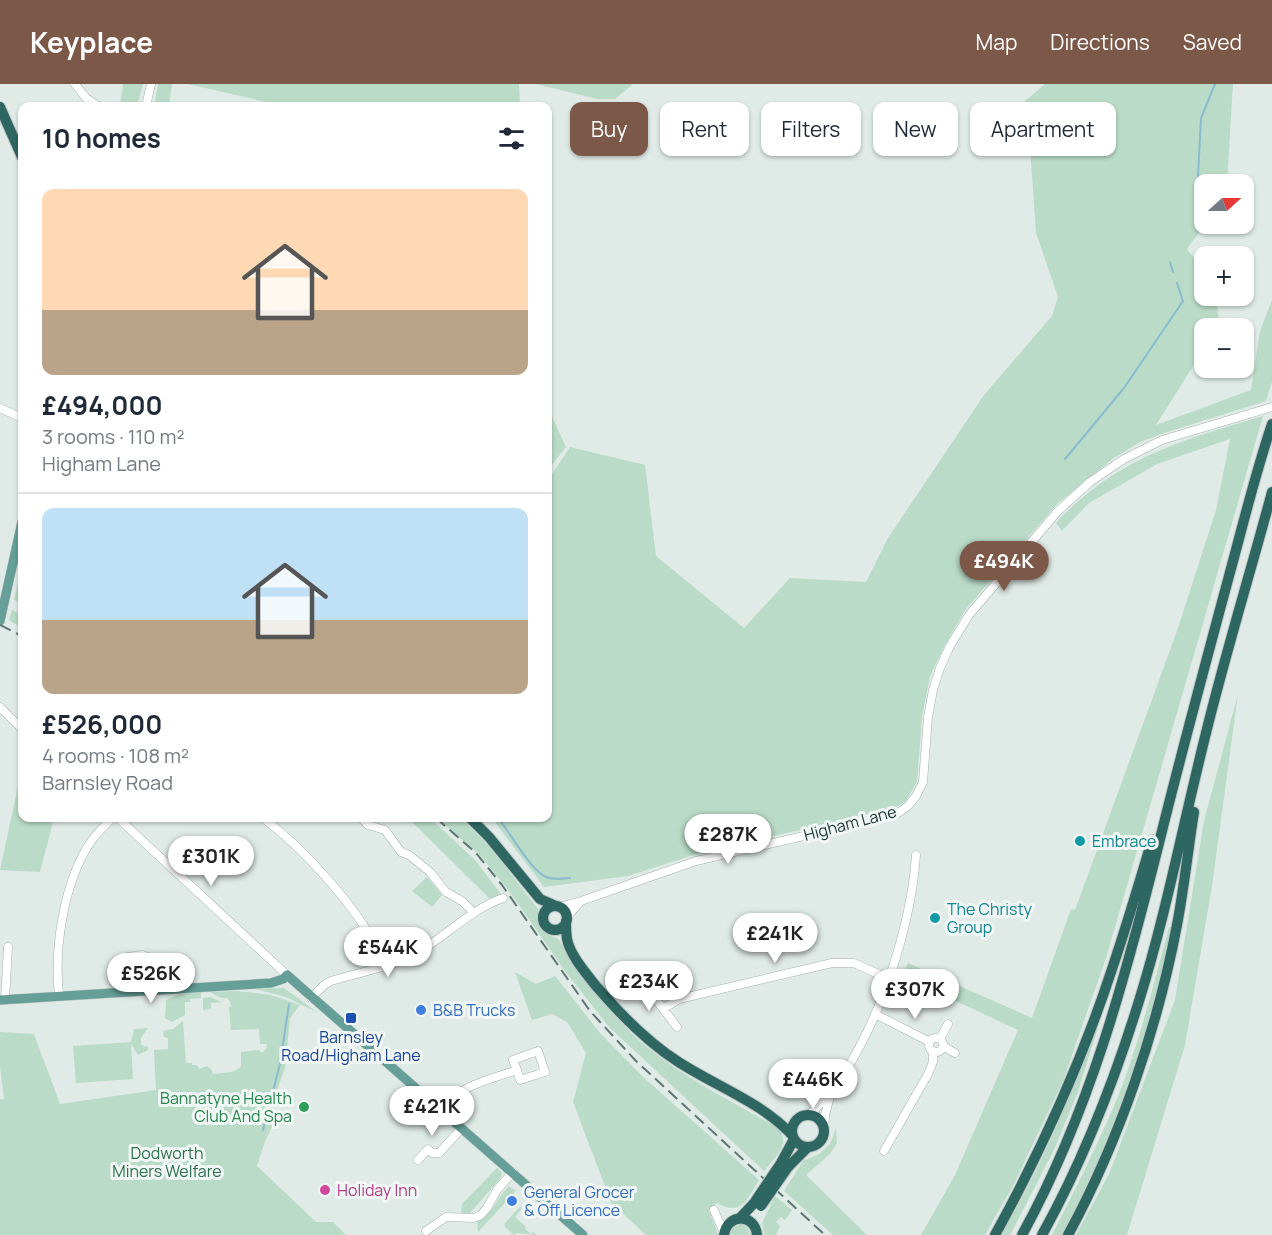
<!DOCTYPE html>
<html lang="en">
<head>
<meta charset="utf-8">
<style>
  :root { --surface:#fff; --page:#f2f2f3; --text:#1f2937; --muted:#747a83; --line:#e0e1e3; --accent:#7c5848 }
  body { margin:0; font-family:Manrope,sans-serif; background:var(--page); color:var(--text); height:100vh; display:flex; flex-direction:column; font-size:22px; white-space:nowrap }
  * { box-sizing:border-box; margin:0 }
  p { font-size:20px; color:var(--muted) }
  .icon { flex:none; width:33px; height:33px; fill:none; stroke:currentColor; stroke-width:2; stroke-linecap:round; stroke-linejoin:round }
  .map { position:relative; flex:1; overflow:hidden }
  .panel { position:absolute; left:18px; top:18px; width:534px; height:720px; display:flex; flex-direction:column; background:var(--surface); border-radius:12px; box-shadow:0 2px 4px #0004 }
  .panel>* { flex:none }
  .top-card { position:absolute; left:570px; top:18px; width:570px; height:54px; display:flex; gap:12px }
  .needle { width:39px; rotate:69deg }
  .buttons { position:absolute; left:1194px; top:90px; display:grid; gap:12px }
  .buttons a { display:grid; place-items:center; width:60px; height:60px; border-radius:12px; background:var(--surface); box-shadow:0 2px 4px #0004; font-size:30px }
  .price { position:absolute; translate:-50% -51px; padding:0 14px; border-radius:21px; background:#fff; color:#222; font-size:20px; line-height:39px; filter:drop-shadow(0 2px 3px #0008) }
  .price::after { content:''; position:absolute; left:50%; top:36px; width:18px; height:14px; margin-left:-9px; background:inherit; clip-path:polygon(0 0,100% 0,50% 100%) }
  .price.current { background:var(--accent); color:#fff }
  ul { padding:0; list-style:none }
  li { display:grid; align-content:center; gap:12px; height:318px; padding:0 24px }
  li+li { border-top:2px solid var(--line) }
  li span { display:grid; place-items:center; height:186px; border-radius:12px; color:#555 }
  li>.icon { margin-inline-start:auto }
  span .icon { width:108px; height:108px; fill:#fffc; stroke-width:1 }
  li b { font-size:26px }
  h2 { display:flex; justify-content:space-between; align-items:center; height:72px; padding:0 24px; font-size:26px }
  .pill { padding:0 21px; border-radius:12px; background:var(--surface); box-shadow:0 2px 4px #0004; font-size:21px; line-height:54px }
  .pill.current { background:var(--accent); color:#fff }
  header { display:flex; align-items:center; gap:36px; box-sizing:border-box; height:84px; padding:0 30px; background:var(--accent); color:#fff }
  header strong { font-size:28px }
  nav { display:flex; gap:33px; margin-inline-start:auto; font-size:21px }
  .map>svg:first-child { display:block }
  .green { fill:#badbc7 }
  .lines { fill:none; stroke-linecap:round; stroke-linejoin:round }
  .stream { stroke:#8abbce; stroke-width:2 }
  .minor-casing { stroke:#a3b2af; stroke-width:9 }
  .major-casing { stroke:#c1c8c7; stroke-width:10 }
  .highway-casing { stroke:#c1c8c7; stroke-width:12 }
  .minor { stroke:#fff; stroke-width:8 }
  .major { stroke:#669f98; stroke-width:9 }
  .highway { stroke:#2e6661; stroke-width:10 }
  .rail { stroke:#5c7672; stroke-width:2; stroke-dasharray:12 6; stroke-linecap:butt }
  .highway-bridge-casing { stroke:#c1c8c7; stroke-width:12; stroke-linecap:butt }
  .highway-bridge { stroke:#2e6661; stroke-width:10 }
  .culture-dot { fill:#0f9aa8; stroke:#f1f7f5; stroke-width:2 }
  .shop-dot { fill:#3f7fe0; stroke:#f1f7f5; stroke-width:2 }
  .transit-dot { fill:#1a4fb4; stroke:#f1f7f5; stroke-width:2 }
  .leisure-dot { fill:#2e9e5b; stroke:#f1f7f5; stroke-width:2 }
  .hotel-dot { fill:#d1479c; stroke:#f1f7f5; stroke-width:2 }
  .labels { text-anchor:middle; stroke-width:6; stroke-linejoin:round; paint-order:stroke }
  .street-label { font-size:16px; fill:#213a37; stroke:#f1f7f5 }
  .culture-label { font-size:16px; fill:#0d838f; stroke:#f1f7f5; text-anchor:start }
  .shop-label { font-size:16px; fill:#366cbe; stroke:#f1f7f5; text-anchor:start }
  .transit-label { font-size:16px; fill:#164399; stroke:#f1f7f5 }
  .leisure-label { font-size:16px; fill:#27864d; stroke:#f1f7f5; text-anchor:end }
  .park-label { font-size:16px; fill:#2d7050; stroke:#f1f7f5 }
  .hotel-label { font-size:16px; fill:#b23c85; stroke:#f1f7f5; text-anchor:start }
</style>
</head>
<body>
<header>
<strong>Keyplace</strong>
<nav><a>Map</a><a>Directions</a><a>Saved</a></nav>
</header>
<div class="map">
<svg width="1272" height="1151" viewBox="0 0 1272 1151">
  <rect width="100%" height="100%" fill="#e0ebe7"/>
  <path class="green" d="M123,0H143L138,19L120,22Z
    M158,0H172L169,22H154Z
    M188,0H519L520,22H284Z
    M536,0H633L615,15H597Z
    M1045,0H1233L1227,100H1204L1205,140L1187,165L1204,187V212H1215L1220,240L1217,244H1204V265L1156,341L1251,306L1260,247L1272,216V298L1266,317L1164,349L1140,358L1114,374L1057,420L965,526L945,561L930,592L922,633L917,698L906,717L893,725L706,767L628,792L544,803L492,734H548V396L570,363L645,381L656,472L744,544L790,494L866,498L888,454L984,311L1052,232L1058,213L1036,149L1028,34L995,43Z
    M548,324L566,363L548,386Z
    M1263,332L1106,874L1063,997L1014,1100L985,1151H921L955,1091L1018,946L902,892L908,879L1032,934L1071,825L1075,826L1177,547L1216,426L1230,355L1157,380L1089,419L1062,447L1056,439C1116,374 1182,356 1263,332Z
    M22,480V517L21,520L14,516Z
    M12,526L22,530V544L9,536Z
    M1238,610L1212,802L1185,961L1127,1151H1076L1109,1090L1175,916L1204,737Z
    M18,702L22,705V734H49L53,738L40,788L0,786Z
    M408,734H430L475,776L503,813L491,816Z
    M437,734H462L495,769L538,825L540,839L547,850L558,855C584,893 612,935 648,964C687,995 734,1019 777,1043C792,1060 776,1072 764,1087L609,943L565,887L512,811L481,772Z
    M427,793L442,811L432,823L412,807Z
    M1169,843H1172C1149,951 1114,1053 1062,1151H1052C1076,1104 1099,1058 1119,1010C1140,956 1154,899 1169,843Z
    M132,875H141L146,878L147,899L149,901L128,902V880Z
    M515,888L536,900L555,892L600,949L641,991L759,1096C747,1115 742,1133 717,1119L709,1126L718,1151H646L618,1125L614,1126L573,1018L586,969L567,938L552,930L532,936Z
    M1112,898L1078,1008L1054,1066L1010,1151H999C1050,1075 1079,984 1112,898Z
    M284,904L318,929L286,913L255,905Z
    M237,907L271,911L300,921L290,934L285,984L271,1023L276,1035L265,1057L257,1082L316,1138H333L346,1151H0V1015H4L0,983V948L34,950L60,1020L156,1006L154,966L168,965V954L164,953L163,947L173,945L183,937L186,979H192V981H197L199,985L207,982L211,985L213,990L232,988L241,983V968L259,966L262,969L266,965L267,960H260L259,945L231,946L229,923H231L230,917L227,914H221L210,908Z
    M201,908V914L190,915V918H185V931L172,938L165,934L166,916L179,910Z
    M210,913L222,918L211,919V925L203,926V914Z
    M148,944L141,954V961L148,963V966L138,971L131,960L133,995L76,999L73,962L131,958L134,945Z
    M836,1044L837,1059L830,1070L806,1091L867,1151H833L784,1107L803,1077L819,1070L830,1060Z
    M497,1084L502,1089L500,1095L469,1130L461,1129L462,1120Z
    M509,1102L516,1107L478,1148L477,1137C494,1130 497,1113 509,1102Z
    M775,1112L792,1126L785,1136L781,1133L776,1138L780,1142L776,1151H764L762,1139Z
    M520,1123L522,1124L515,1133L526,1143L525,1145L531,1150L533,1148L537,1151L516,1149L514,1151L505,1143L504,1140Z
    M741,1140L747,1143L751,1151H730L732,1144Z"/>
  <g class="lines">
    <path class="stream" d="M1196,130L1201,34L1215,0
      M1170,178L1173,188
      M1065,375L1124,304L1183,217L1177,199
      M498,734C510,748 531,787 546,793C554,796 562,795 570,794
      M263,1046L280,980L289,920"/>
    <g class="minor-casing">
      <path id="minor" d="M75,0L86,14L98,22
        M146,22L151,0
        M0,324L22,334
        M0,623L22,645
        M118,734L287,891
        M263,734C302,763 351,817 375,860C379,867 380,875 383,882
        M361,734L368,741L385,746L401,768L409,771L430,788L446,808L462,817L474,829
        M559,823L581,817L696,777L873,736L898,729L908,722L916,712L923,698L928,633L933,606L940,584L950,562L969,531L1058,427L1090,398L1124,375L1162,356L1272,323
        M567,833L580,818
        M642,897L677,943
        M126,908L125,875L127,873L143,871L149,874L152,907
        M59,912C54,865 63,803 88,762C94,751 104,743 112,734
        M311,914L324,901L331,897C360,888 394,883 420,867C448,850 472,825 503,814
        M5,916L8,863
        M663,925L679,915L832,879H854L889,895
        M875,930L930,958
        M929 961a7 7 0 1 1 14 0a7 7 0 1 1-14 0Z
        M940,955L948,940
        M943,962L955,969
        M440,1025C464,1000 485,997 517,986L520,996L545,988L538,967L513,976L517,986
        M809,1031C869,977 911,851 916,771
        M824,1047L825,1031L830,1012
        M884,1067L928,990L933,978V967
        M418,1076L428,1065L432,1069H439L462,1044
        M714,1126L724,1149
        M426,1147L446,1133L474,1134L481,1131L487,1124L497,1106L513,1088"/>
    </g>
    <g class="major-casing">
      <path id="major" d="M0,537L22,438
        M0,916L271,899L283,895L287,891L583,1151"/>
    </g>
    <g class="highway-casing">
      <path id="highway" d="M0,23L22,73
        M470,734L489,753L540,815L556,822
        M543 834a12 12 0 1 1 24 0a12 12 0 1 1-24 0Z
        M566,837C566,843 566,849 567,855C570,871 586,889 596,902C620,930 646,957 677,977C715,1002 762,1018 793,1052
        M792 1047a16 16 0 1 1 32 0a16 16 0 1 1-32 0Z
        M781,1079L794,1055
        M788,1083L808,1063
        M740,1134L756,1117
        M724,1151C727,1129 755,1129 757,1151
        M995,1151C1041,1067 1081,979 1111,888C1126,844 1139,800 1152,756
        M1022,1151C1090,1027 1125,895 1159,759C1181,670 1205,581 1229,492C1243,441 1255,390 1272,340
        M1042,1151C1083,1077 1114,998 1139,917C1166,830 1183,741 1205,653C1225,571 1250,490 1272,408
        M1068,1151C1119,1057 1157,946 1177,841C1184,804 1188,766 1194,728"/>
    </g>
    <use href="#minor" class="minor"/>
    <use href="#major" class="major"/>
    <use href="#highway" class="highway"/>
    <path class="rail" d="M0,541L22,552
      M436,734L476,769L502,801L590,927L636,977L825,1151"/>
    <g class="highway-bridge-casing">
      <path id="highway-bridge" d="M756,1116L781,1079
        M761,1122L788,1083"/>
    </g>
    <use href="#highway-bridge" class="highway-bridge"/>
  </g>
  <g class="culture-dot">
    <circle cx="1080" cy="757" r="6"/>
    <circle cx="935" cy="834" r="6"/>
  </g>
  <g class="shop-dot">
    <circle cx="421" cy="926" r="6"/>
    <circle cx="512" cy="1117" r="6"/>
  </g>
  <rect class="transit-dot" x="345" y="928" width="12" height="12" rx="3"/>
  <circle class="leisure-dot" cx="304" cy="1023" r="6"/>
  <circle class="hotel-dot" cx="325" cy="1106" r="6"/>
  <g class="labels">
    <g class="street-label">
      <text transform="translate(850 739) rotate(-15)" y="6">Higham Lane</text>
    </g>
    <g class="culture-label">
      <text x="1092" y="763">Embrace</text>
      <text x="947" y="831">The Christy<tspan x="947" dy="18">Group</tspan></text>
    </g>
    <g class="shop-label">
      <text x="433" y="932">B&amp;B Trucks</text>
      <text x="524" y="1114">General Grocer<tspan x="524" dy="18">&amp; Off Licence</tspan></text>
    </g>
    <g class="transit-label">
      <text x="351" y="959">Barnsley<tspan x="351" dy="18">Road/Higham Lane</tspan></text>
    </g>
    <g class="leisure-label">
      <text x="292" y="1020">Bannatyne Health<tspan x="292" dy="18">Club And Spa</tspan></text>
    </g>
    <g class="park-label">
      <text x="167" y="1075">Dodworth<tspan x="167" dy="18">Miners Welfare</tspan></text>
    </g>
    <g class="hotel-label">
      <text x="337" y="1112">Holiday Inn</text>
    </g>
  </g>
</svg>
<div class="buttons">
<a><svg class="needle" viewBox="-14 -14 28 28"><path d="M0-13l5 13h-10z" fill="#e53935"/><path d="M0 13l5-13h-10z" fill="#747a83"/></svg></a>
<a>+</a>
<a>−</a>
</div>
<b class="price current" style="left:1004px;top:508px">£494K</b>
<b class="price" style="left:728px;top:781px">£287K</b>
<b class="price" style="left:211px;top:803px">£301K</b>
<b class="price" style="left:775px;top:880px">£241K</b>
<b class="price" style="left:388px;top:894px">£544K</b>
<b class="price" style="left:151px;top:920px">£526K</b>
<b class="price" style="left:649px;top:928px">£234K</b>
<b class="price" style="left:915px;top:936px">£307K</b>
<b class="price" style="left:813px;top:1026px">£446K</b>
<b class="price" style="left:432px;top:1053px">£421K</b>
<div class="top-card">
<a class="pill current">Buy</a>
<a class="pill">Rent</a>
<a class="pill">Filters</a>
<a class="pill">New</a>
<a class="pill">Apartment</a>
</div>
<section class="panel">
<h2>10 homes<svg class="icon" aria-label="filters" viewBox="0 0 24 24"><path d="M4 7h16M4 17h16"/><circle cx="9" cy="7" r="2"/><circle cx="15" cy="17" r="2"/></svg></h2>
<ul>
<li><span style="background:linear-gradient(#ffd9b3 65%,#b9a48a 0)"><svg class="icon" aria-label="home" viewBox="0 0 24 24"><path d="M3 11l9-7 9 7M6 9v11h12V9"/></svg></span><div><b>£494,000</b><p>3 rooms · 110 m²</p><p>Higham Lane</p></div></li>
<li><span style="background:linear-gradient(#bfe0f5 60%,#b9a48a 0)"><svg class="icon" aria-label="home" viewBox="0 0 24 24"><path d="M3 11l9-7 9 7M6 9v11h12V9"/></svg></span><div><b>£526,000</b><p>4 rooms · 108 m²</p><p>Barnsley Road</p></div></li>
</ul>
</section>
</div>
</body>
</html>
